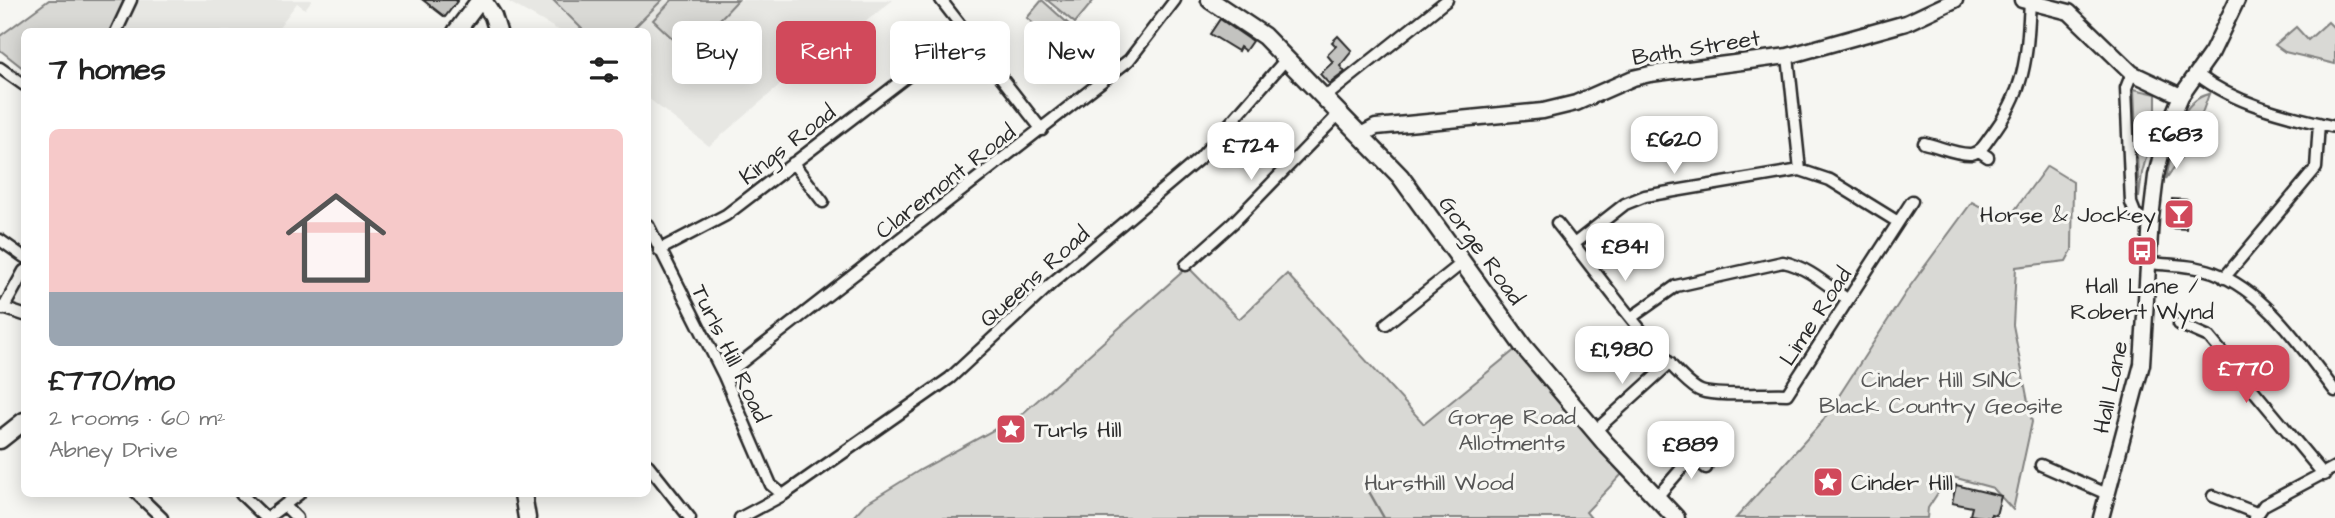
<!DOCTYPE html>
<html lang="en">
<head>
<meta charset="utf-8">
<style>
  :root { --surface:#fff; --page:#f6f6f6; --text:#222; --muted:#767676; --accent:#d1495b }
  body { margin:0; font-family:"Architects Daughter",sans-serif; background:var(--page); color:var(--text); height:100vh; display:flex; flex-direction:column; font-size:26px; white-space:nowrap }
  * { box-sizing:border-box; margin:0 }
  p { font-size:23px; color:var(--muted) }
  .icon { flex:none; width:38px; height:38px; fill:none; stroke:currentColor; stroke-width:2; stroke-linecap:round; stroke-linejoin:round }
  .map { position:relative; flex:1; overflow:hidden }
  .panel { position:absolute; left:21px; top:28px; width:630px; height:469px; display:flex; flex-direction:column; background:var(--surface); border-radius:10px; box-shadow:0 4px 18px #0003 }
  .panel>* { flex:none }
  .banner { position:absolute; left:672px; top:21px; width:665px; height:63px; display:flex; gap:14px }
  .price { position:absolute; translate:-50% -60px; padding:0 16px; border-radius:14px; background:#fff; color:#222; font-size:23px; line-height:46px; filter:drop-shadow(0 2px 4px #0008) }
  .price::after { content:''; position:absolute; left:50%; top:42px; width:21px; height:16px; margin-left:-10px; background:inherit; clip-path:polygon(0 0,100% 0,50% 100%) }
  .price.selected { background:var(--accent); color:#fff }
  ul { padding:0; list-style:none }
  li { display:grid; align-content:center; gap:14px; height:371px; padding:0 28px }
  li span { display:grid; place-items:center; height:217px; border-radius:10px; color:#555 }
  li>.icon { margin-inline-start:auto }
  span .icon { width:126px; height:126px; fill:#fffc; stroke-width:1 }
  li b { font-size:30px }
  h2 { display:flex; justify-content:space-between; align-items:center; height:84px; padding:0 28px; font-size:30px }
  .pill { padding:0 24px; border-radius:10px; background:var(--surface); box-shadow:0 4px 18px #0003; font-size:24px; line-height:63px }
  .pill.selected { background:var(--accent); color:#fff }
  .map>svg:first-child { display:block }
  .built { fill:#e7e7e3 }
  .green { fill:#d9d9d5; stroke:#828280; stroke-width:2 }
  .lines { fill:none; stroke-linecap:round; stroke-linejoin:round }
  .stream { stroke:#7a7a78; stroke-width:2.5 }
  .building { fill:#c3c3c0; stroke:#2b2b2b; stroke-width:2 }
  .street-casing { stroke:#2b2b2b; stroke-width:15 }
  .secondary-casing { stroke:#2b2b2b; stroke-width:19 }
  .primary-casing { stroke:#2b2b2b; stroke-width:21 }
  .street { stroke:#f6f6f2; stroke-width:10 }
  .secondary { stroke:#f6f6f2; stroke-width:14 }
  .primary { stroke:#f6f6f2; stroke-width:16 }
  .labels { text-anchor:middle; stroke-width:6; stroke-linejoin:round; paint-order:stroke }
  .street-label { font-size:23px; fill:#2b2b2b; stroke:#f6f6f2 }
  .poi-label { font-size:23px; fill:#2b2b2b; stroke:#f6f6f2; text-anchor:start }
  .park-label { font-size:23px; fill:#565656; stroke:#f6f6f2 }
</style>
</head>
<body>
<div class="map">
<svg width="2335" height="518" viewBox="0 0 2335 518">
  <rect width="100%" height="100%" fill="#f6f6f2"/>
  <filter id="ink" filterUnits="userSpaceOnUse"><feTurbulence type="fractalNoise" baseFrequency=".0143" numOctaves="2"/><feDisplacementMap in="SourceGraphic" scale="14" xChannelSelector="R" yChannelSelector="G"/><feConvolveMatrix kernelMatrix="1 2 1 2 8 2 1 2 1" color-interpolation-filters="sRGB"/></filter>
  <g filter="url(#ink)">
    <path class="built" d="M139,0H312L305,9L297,3L276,31H123Z
      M505,0H893L851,33L818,53L709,146L648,98V32L560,31Z"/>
    <path class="green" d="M49,0H126L111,31L24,32V69L0,50V36Z
      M553,0H662L631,31L585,32Z
      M672,0H738L688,53L653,20Z
      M1042,0L1073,28L1060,48L1027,18Z
      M1047,0H1094L1075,23Z
      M2328,22L2335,29V64L2285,52L2275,45L2296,27L2308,40Z
      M2134,89L2156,94V120L2142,173L2139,198Z
      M2209,94L2191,143L2166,179C2173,149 2175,102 2209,94Z
      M2047,166L2073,182L2072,250L2066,261L2016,267L2013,325L2032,422L2013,510L1993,488L1949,476L1928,508L1927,518H1736L1822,422L1908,289L1972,202L1992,213L2014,211Z
      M1188,267L1239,319L1287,274L1424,424L1516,349L1624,472L1586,512L1591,518H852L865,504L920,470L1021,415Z"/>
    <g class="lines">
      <path class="stream" d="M1367,488L1384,518"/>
    </g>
    <path class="building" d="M423,0H458L445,17Z
      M1220,19L1252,41L1245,51L1240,47L1238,51L1210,34Z
      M1338,36L1352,51L1340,66L1345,72L1329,84L1320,74L1333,62L1327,55L1336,46L1332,42Z
      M2172,199L2188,200L2186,229L2170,228Z
      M1956,485L2001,496L1996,515L1991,514L1990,518L1970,515L1972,507L1952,503Z"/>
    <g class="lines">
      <g class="street-casing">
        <path id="street" d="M941,0L1042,130
          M116,32L131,0
          M1788,56L1800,170
          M0,68L24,85
          M2132,73L2126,88L2131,203L2135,213L2142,219L2151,218
          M2198,75C2237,105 2288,116 2335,127
          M1324,98L1447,0
          M1924,143C1938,146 1957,155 1971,154C1981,152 1985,144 1990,137C2026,90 2027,58 2030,1
          M1979,151L1988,157
          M793,163L823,202
          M1557,223C1581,252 1675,382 1701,391C1718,397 1766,393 1787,394L1912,201
          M648,225L724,376L771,485L783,495
          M0,240L24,257
          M1574,244L1625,204L1645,196L1800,170L1830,180L1898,222
          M659,250L726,215L965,32
          M2149,263C2169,265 2194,265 2213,272C2267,293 2301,347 2335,391
          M1186,265L1233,223L1339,114
          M2224,278L2316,168L2319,123
          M0,307L24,315
          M3,309L24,271
          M1632,317L1676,286L1783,262C1808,267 1827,285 1848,300
          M1386,324L1461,264
          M2179,324L2209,337L2324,475
          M724,376L1129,60L1175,0
          M1595,431L1670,363
          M1692,456L1706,468
          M648,465L690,518
          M2041,465L2107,494
          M137,494L162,518
          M241,494L266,518
          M2213,496L2256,513
          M1656,498L1702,445
          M284,505L297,518
          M267,518L299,494
          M740,518L783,495L950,378L1052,283L1200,158L1287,58
          M2255,518L2264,505L2335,467"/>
      </g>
      <g class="secondary-casing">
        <path id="secondary" d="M2022,0L2069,12L2132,73L2181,96
          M1361,135L1376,127L1543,111L1576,103L1633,78L1650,74L1788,56L1906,23L1955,0
          M2101,518L2142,364L2151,218L2156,176L2167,129L2181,96L2212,52L2237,0"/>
      </g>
      <g class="primary-casing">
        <path id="primary" d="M483,0L493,16L498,32
          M1210,0L1264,36L1400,176L1523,346L1605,443L1676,518
          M456,32L480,0
          M0,440L24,421
          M523,494L527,518"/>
      </g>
      <use href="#street" class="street"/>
      <use href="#secondary" class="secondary"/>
      <use href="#primary" class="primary"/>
    </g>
  </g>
  <defs>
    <g id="bar-square" transform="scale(1.575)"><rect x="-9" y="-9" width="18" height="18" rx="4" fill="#d1495b" stroke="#f6f6f2"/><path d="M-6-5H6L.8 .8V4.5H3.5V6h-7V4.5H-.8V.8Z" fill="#fff"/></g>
    <g id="bus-square" transform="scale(1.575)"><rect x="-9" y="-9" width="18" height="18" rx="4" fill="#d1495b" stroke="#f6f6f2"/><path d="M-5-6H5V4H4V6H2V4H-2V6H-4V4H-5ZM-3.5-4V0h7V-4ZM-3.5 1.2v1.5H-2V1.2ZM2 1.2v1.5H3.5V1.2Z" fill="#fff"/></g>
    <g id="sight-square" transform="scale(1.575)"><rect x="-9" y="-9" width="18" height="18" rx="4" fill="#d1495b" stroke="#f6f6f2"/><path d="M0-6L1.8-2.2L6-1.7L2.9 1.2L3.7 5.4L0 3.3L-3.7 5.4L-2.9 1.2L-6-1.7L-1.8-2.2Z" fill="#fff"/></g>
  </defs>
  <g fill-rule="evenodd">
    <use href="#bar-square" x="2179" y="214"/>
    <use href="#bus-square" x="2142" y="251"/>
    <use href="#sight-square" x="1011" y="429"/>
    <use href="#sight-square" x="1828" y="482"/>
  </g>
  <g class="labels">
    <g class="street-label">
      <text transform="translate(1696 47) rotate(-9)" y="8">Bath Street</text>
      <text transform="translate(787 144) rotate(-38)" y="8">Kings Road</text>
      <text transform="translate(945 181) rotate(-38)" y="8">Claremont Road</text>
      <text transform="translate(1482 250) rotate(54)" y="8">Gorge Road</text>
      <text transform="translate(1034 276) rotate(-42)" y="8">Queens Road</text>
      <text transform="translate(1815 316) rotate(-57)" y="8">Lime Road</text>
      <text transform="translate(731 353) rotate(64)" y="8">Turls Hill Road</text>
      <text transform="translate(2110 387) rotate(-78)" y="8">Hall Lane</text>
    </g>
    <g class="poi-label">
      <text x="2156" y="222" text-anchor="end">Horse &amp; Jockey</text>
      <text x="2142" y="293" text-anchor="middle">Hall Lane /<tspan x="2142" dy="26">Robert Wynd</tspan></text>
      <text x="1034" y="437">Turls Hill</text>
      <text x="1851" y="490">Cinder Hill</text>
    </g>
    <g class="park-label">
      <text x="1941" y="387">Cinder Hill SINC<tspan x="1941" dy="26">Black Country Geosite</tspan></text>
      <text x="1512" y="424">Gorge Road<tspan x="1512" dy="26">Allotments</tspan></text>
      <text x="1439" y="490">Hursthill Wood</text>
    </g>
  </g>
</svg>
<b class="price" style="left:2176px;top:171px">£683</b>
<b class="price" style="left:1674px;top:176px">£620</b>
<b class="price" style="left:1251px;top:182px">£724</b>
<b class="price" style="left:1625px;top:283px">£841</b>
<b class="price" style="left:1622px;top:386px">£1,980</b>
<b class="price selected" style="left:2246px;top:405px">£770</b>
<b class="price" style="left:1691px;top:481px">£889</b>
<div class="banner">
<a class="pill">Buy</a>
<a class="pill selected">Rent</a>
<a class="pill">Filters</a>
<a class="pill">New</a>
</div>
<section class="panel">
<h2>7 homes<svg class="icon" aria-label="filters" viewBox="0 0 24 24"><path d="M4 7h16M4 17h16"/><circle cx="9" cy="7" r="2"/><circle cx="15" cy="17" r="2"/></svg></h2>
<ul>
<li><span style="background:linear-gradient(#f6c9c9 75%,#9aa5b1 0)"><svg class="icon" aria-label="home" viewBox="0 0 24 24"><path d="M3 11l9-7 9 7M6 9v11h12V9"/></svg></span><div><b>£770/mo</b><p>2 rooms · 60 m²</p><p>Abney Drive</p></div></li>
</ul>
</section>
</div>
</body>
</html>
